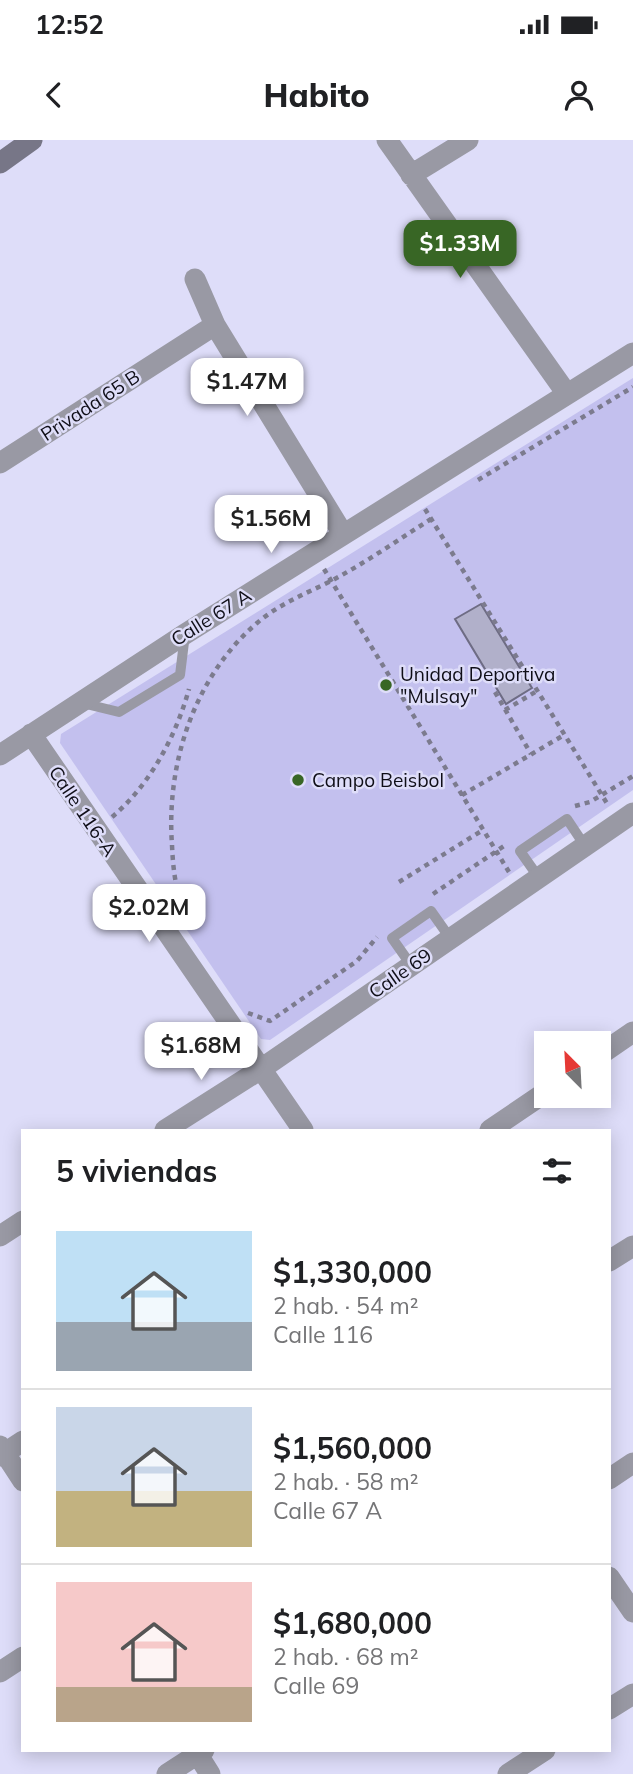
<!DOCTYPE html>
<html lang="es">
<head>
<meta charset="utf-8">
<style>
  :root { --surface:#fff; --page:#f6f6f6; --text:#202124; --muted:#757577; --line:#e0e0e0; --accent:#386625 }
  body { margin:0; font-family:Mulish,sans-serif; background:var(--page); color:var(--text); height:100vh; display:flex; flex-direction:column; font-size:26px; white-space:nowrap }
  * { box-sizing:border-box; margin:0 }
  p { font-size:23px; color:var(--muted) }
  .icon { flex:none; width:38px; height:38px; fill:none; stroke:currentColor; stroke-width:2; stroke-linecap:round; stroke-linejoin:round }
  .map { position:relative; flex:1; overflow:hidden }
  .side { position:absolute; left:21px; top:989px; width:590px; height:623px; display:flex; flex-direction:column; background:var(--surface); border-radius:0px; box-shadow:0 4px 18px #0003 }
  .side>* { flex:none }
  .needle { width:46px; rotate:336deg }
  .controls { position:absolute; left:534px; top:891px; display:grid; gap:14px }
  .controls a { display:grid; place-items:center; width:77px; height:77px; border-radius:0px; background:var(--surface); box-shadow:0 4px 18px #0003; font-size:35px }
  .price { position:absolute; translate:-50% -60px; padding:0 16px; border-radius:14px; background:#fff; color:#222; font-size:23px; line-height:46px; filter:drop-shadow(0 2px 4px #0008) }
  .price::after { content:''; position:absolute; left:50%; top:42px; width:21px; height:16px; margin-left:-10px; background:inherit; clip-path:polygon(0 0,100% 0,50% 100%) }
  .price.active { background:var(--accent); color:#fff }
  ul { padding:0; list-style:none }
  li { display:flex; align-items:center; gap:21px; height:175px; padding:0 35px }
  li+li { border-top:2px solid var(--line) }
  li span { display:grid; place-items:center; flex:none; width:196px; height:140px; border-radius:0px; color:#555 }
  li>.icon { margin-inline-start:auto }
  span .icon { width:84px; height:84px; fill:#fffc; stroke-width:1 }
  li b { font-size:30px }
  h2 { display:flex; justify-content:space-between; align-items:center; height:84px; padding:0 35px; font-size:30px }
  .status { display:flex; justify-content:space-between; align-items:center; height:49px; padding:0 35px; background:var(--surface); direction:ltr }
  .status svg { height:19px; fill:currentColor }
  header { display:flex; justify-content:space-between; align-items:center; height:91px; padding:0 35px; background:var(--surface); font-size:32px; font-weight:800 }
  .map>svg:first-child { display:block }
  .green { fill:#c3c0ee }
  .building { fill:#b1b0ca; stroke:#6e6c84; stroke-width:2 }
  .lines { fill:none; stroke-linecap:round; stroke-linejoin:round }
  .path { stroke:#7c7b8e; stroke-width:4.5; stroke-dasharray:5 5; stroke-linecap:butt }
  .lane { stroke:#9999a4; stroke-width:10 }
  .street { stroke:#9999a4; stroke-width:21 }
  .secondary { stroke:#777687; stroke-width:21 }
  .poi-dot { fill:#386625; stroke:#deddf9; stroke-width:2.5 }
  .labels { text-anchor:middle; stroke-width:5; stroke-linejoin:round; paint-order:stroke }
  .street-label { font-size:19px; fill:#0f0e17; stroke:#deddf9 }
  .poi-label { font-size:19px; fill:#0f0e17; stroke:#deddf9; text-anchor:start }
</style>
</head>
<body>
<div class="status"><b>12:52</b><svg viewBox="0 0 49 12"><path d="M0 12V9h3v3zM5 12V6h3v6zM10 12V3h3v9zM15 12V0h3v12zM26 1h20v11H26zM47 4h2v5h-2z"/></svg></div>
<header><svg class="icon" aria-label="back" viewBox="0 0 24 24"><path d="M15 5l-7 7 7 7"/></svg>Habito<svg class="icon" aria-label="person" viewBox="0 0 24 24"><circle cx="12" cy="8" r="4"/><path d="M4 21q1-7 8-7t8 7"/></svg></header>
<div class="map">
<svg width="633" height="1634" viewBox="0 0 633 1634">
  <rect width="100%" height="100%" fill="#deddf9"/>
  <path class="green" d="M633,238V650L270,900L261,899L60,603L61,594Z"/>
  <path class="building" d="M481,464L532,548L506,564L455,479Z"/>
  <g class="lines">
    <path class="path" d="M478,340L633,247
      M425,369L608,665
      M324,429L509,732
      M495,552L531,614
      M505,570L537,551
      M462,655L564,595
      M575,666L590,662L633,636
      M112,677C150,645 176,596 189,549
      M399,742L483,690
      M433,754L504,706
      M187,778C176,755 173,730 172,705C166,624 194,537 257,483C279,464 305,454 331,441C365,423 398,400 431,379
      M248,873L270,881L357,821L377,797"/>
    <path class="lane" d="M82,563L119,572L180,535L185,494
      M539,738L520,711L567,679L585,706
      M411,825L392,798L431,771L450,798"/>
    <path class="street" d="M387,0L567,254
      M411,35L468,0
      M195,139L215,185L343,394
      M0,323L215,185
      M31,594L303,990
      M0,615L185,494L633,213
      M598,916L633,892
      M165,990L261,929L633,673
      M490,990L546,952
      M0,1096L23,1081
      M609,1121L633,1106
      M0,1306L23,1341
      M0,1316L23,1301
      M609,1339L633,1323
      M609,1437L633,1472
      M0,1532L23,1517
      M609,1569L633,1554
      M195,1610L210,1634
      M167,1634L204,1610
      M508,1634L545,1610"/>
    <path class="secondary" d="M0,23L32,0"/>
  </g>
  <g class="poi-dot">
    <circle cx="386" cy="545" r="7"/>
    <circle cx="298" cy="640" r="7"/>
  </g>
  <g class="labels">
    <g class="street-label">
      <text transform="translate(90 265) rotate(-33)" y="7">Privada 65 B</text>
      <text transform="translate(211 477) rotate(-32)" y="7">Calle 67 A</text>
      <text transform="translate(83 671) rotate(56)" y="7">Calle 116-A</text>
      <text transform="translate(400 833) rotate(-35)" y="7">Calle 69</text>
    </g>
    <g class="poi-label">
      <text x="400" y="541">Unidad Deportiva<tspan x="400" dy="22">"Mulsay"</tspan></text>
      <text x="312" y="647">Campo Beisbol</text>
    </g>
  </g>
</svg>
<div class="controls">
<a><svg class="needle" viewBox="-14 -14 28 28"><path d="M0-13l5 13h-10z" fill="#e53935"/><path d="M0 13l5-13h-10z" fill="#757577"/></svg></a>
</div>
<b class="price active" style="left:460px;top:140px">$1.33M</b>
<b class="price" style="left:247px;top:278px">$1.47M</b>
<b class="price" style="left:271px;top:415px">$1.56M</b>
<b class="price" style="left:149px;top:804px">$2.02M</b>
<b class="price" style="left:201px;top:942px">$1.68M</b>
<section class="side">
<h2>5 viviendas<svg class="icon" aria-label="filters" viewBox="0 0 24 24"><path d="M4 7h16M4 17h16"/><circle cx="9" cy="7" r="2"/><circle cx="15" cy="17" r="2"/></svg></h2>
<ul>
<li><span style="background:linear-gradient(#bfe0f5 65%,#9aa5b1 0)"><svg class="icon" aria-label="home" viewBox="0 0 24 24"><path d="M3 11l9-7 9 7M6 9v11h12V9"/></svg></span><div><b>$1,330,000</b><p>2 hab. · 54 m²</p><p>Calle 116</p></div></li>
<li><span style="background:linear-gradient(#c9d6e8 60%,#c2b280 0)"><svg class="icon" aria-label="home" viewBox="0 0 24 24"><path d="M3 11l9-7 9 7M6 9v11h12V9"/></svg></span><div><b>$1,560,000</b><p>2 hab. · 58 m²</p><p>Calle 67 A</p></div></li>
<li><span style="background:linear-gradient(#f6c9c9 75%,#b9a48a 0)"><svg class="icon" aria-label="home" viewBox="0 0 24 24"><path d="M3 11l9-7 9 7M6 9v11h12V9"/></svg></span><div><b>$1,680,000</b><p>2 hab. · 68 m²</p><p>Calle 69</p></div></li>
</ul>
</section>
</div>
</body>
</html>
